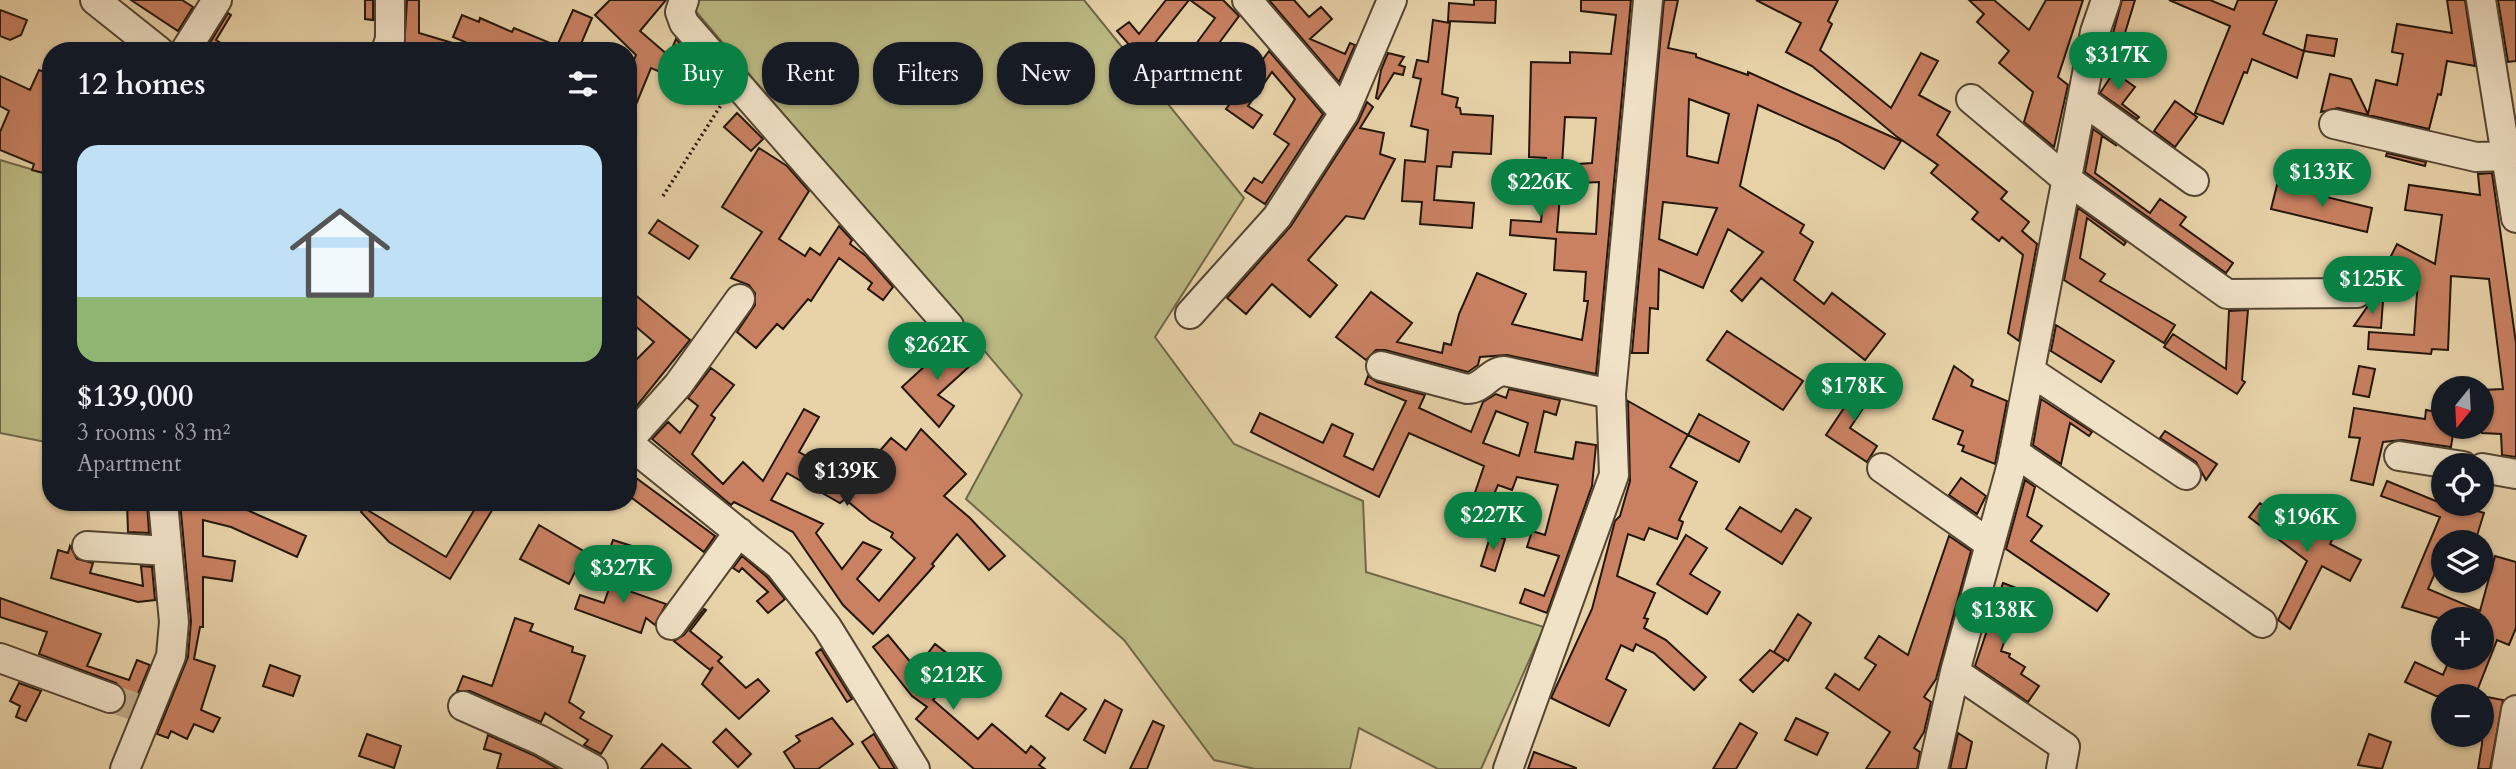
<!DOCTYPE html>
<html lang="en">
<head>
<meta charset="utf-8">
<style>
  :root { --surface:#171b24; --page:#20242c; --text:#f1f3f6; --muted:#9ea1a6; --accent:#0b8043 }
  body { margin:0; font-family:Cardo,serif; background:var(--page); color:var(--text); height:100vh; display:flex; flex-direction:column; font-size:26px; white-space:nowrap }
  * { box-sizing:border-box; margin:0 }
  p { font-size:23px; color:var(--muted) }
  .icon { flex:none; width:38px; height:38px; fill:none; stroke:currentColor; stroke-width:2; stroke-linecap:round; stroke-linejoin:round }
  .map { position:relative; flex:1; overflow:hidden }
  .drawer { position:absolute; left:42px; top:42px; width:595px; height:469px; display:flex; flex-direction:column; background:var(--surface); border-radius:28px; box-shadow:0 2px 5px #0004 }
  .drawer>* { flex:none }
  .banner { position:absolute; left:658px; top:42px; width:665px; height:63px; display:flex; gap:14px }
  .needle { width:46px; rotate:198deg }
  .tools { position:absolute; left:2431px; top:376px; display:grid; gap:14px }
  .tools a { display:grid; place-items:center; width:63px; height:63px; border-radius:50%; background:var(--surface); box-shadow:0 2px 5px #0004; font-size:35px }
  .price { position:absolute; translate:-50% -60px; padding:0 16px; border-radius:24px; background:var(--accent); color:#fff; font-size:23px; line-height:46px; filter:drop-shadow(0 2px 4px #0008) }
  .price::after { content:''; position:absolute; left:50%; top:42px; width:21px; height:16px; margin-left:-10px; background:inherit; clip-path:polygon(0 0,100% 0,50% 100%) }
  .price.on { background:#222; color:#fff }
  ul { padding:0; list-style:none }
  li { display:grid; align-content:center; gap:14px; height:371px; padding:0 35px }
  li span { display:grid; place-items:center; height:217px; border-radius:21px; color:#555 }
  li>.icon { margin-inline-start:auto }
  span .icon { width:126px; height:126px; fill:#fffc; stroke-width:1 }
  li b { font-size:30px }
  h2 { display:flex; justify-content:space-between; align-items:center; height:84px; padding:0 35px; font-size:30px }
  .chip { padding:0 24px; border-radius:28px; background:var(--surface); box-shadow:0 2px 5px #0004; font-size:24px; line-height:63px }
  .chip.on { background:var(--accent); color:#fff }
  .map>svg:first-child { display:block }
  .green { fill:#bcbb84; stroke:#706848; stroke-width:2 }
  .building { fill:#c98162; stroke:#23160c; stroke-width:2; fill-rule:evenodd }
  .lines { fill:none; stroke-linecap:round; stroke-linejoin:round }
  .minor-tunnel { stroke:#c1ad8a; stroke-width:28; stroke-dasharray:28 14; stroke-linecap:butt }
  .minor-casing { stroke:#544533; stroke-width:32 }
  .path { stroke:#23160c; stroke-width:3.5; stroke-dasharray:2 3.5; stroke-linecap:butt }
  .minor { stroke:#f0e2c7; stroke-width:28 }
</style>
</head>
<body>
<div class="map">
<svg width="2516" height="769" viewBox="0 0 2516 769">
  <rect width="100%" height="100%" fill="#e8d3a9"/>
  <filter id="stains"><feTurbulence type="fractalNoise" baseFrequency=".00286" numOctaves="4"/><feColorMatrix values="0 0 0 0 .2 0 0 0 0 .09 0 0 0 0 .02 0 0 0 .5 -.17"/></filter>
  <radialGradient id="worn" r=".72"><stop offset=".6" stop-color="#630" stop-opacity="0"/><stop offset="1" stop-color="#630" stop-opacity=".3"/></radialGradient>
  <path class="green" d="M696,0H1084L1244,198L1155,337L1234,444L1363,501L1366,572L1544,627L1481,769H1438L1359,728L1350,769H1255L1214,760L1124,640L966,499L1022,395L693,8Z
    M0,160L51,175V443L0,433Z"/>
  <path class="building" d="M131,0H182L193,7L178,31Z
    M365,0H373V20L365,19Z
    M407,0H419V33L466,47L465,51H404Z
    M610,0H666L640,31L669,56L676,39L717,86L707,94L683,64L677,79L651,68L628,124V74L636,55L595,15Z
    M1166,0H1189L1151,48L1174,74L1215,18L1190,0H1223L1239,16L1177,100L1117,31L1129,22L1139,34Z
    M1269,0H1294L1309,17L1321,7L1332,19L1310,39L1345,54L1350,43L1355,45L1339,82Z
    M1474,0H1496L1495,23L1448,21L1449,3L1474,5Z
    M1581,0H1631L1596,374L1507,355L1480,357L1478,365L1468,372L1385,350H1376L1366,360L1336,337L1371,292L1412,323L1397,342L1442,353L1444,343L1451,345L1459,314L1477,273L1526,294L1512,324L1582,340L1588,301H1584L1586,272L1554,270L1556,239L1510,235L1511,220L1541,222L1546,158L1529,157L1531,62L1570,63V52L1611,54L1616,15L1581,11ZM1565,117L1596,118L1592,163L1562,165ZM1599,182L1596,234L1557,232L1561,184Z
    M1664,0H1678L1668,48L1696,54V57L1748,75V72L1901,141L1884,169L1838,141L1758,105L1740,186L1804,225L1800,233L1813,242L1794,280L1824,304L1832,293L1885,334L1865,360L1761,278L1742,301L1731,291L1763,252L1728,229L1703,288L1659,269L1658,309L1650,308L1648,353H1632ZM1689,99L1729,114L1718,163L1687,156ZM1663,202L1717,208L1697,255L1659,239Z
    M1756,0H1838L1828,21L1832,24L1820,50L1891,108L1921,53L1938,61L1919,95L1950,112L1937,135L2007,192L2001,199L2029,222L2022,231L2037,244L2019,341L2008,333L2023,255L2002,237L1999,241L1972,219L1978,212L1931,173L1938,165L1896,136L1812,66L1786,52L1801,23Z
    M1969,0H1994L2029,30L2046,0H2083L2058,77L2068,85L2054,147L2024,122L2033,92L1999,63L2009,51L1977,22L1984,14Z
    M2122,0H2135L2118,56L2109,48Z
    M2169,0H2210L2234,10L2238,0H2277L2263,34L2304,51L2297,78L2252,59L2247,73L2244,72L2223,124L2195,113L2230,26Z
    M2447,0H2465L2475,66L2447,61L2441,95L2438,94L2429,129L2338,108L2321,112L2330,74L2351,79L2368,114L2376,80L2397,85L2403,54L2392,52L2397,24L2452,33Z
    M2498,0H2516V61L2508,62Z
    M0,10L27,20L21,35L10,40L0,36Z
    M573,10L592,18L578,51H486L453,37L462,15L479,22L480,18L512,32L514,28L557,46Z
    M228,13L231,15L216,40L234,51H205Z
    M1433,20L1450,23L1442,94L1458,98L1456,107L1460,108L1461,114L1493,116L1491,154L1453,152L1451,167L1437,166L1434,200L1474,203L1472,228L1420,224L1422,202L1402,201L1405,160L1425,162L1428,130L1411,126L1421,79L1413,77L1417,60L1428,62Z
    M2307,35L2337,39L2334,56L2304,51Z
    M1269,51L1323,114L1265,204L1245,191L1254,178L1262,183L1289,144L1274,134L1295,99L1272,72L1248,106L1262,115L1253,128L1226,109Z
    M1388,53L1404,57L1399,65L1405,67L1403,75L1394,73L1378,99L1376,98L1381,70Z
    M39,70L51,75V175L32,170L34,164L0,150V132L9,111L0,106V76L30,90Z
    M2114,72L2135,87L2122,104L2139,117L2137,119L2100,93Z
    M2175,101L2197,117L2175,147L2154,131Z
    M1367,102L1373,107L1360,128L1384,133L1380,154L1395,159L1364,219L1346,216L1308,260L1337,285L1310,317L1272,284L1246,314L1227,298L1291,226L1358,122Z
    M737,113L763,139L751,151L724,127Z
    M2093,129L2117,146L2102,136L2095,173L2150,213L2160,199L2186,217L2180,225L2233,263L2226,273L2085,172Z
    M759,148L787,166L809,191L779,239L805,256L810,248L820,255L839,226L852,240L850,244L866,256L893,287L883,300L868,289L872,283L839,258L811,301L808,299L783,329L777,324L756,348L737,332L755,305V293L749,285L731,278L762,232L722,207Z
    M2387,153L2426,162L2425,166L2386,156Z
    M2492,173L2516,343V457L2502,455L2501,434L2482,433V390L2503,389L2489,279L2451,276L2448,350L2432,349L2431,354L2368,349L2369,332L2414,335L2418,279L2387,264L2397,244L2435,264L2442,215L2405,210L2409,185L2480,195L2478,174Z
    M2277,185L2372,208L2367,232L2271,209Z
    M2078,208L2126,242L2124,245L2087,218L2080,258L2105,274L2100,281L2175,325L2164,343L2064,280Z
    M658,220L698,246L689,259L649,233Z
    M628,289L690,340L631,413L628,410V368L654,342L628,320Z
    M2372,300L2383,301L2381,328L2354,326Z
    M2248,310L2242,380L2245,382L2237,394L2164,347L2173,334L2226,369L2229,311Z
    M2056,325L2114,361L2101,382L2051,351Z
    M1727,331L1803,381L1783,410L1707,360Z
    M951,342L972,364L938,395L954,406L939,427L902,387Z
    M1954,366L1973,380L1971,386L2007,401L1995,464L1962,451L1964,446L1958,444L1963,431L1933,419Z
    M2359,366L2375,369L2369,397L2353,394Z
    M711,368L734,385L711,415L715,418L692,454L723,484L743,462L763,481L804,409L819,417L799,452L841,476L856,458L866,467L891,438L906,450L921,429L966,474L944,496L970,518L1005,556L989,570L957,534L932,564L934,566L873,634L843,605L793,532L734,502L731,505L652,439L668,422L680,433L698,406L688,398ZM787,473L840,503L845,499L870,520L893,533L891,537L915,558L879,601L857,579L881,550L863,542L842,569L816,533L823,524L771,500Z
    M1368,376L1377,382L1425,395L1419,408L1471,432L1483,402L1496,394L1506,398L1509,389L1560,400L1556,415L1544,411L1535,452L1573,459L1576,442L1596,445L1592,486L1547,613L1520,603L1525,589L1544,596L1559,556L1527,547L1532,531L1545,535L1558,485L1517,477L1512,490L1498,485L1481,524L1466,519L1484,466L1409,433L1379,497L1251,432L1260,413L1323,443L1332,424L1353,434L1344,456L1373,470L1406,401L1365,384ZM1496,411L1528,423L1519,456L1483,443Z
    M1864,378L1877,387L1850,428L1877,446L1867,462L1826,435Z
    M2041,399L2092,432L2089,436L2070,423L2061,464L2033,445Z
    M1628,401L1688,435L1670,467L1697,482L1679,520L1683,522L1677,539L1649,528L1644,540L1628,534L1617,576L1655,593L1644,618L1648,619L1644,628L1666,640L1706,677L1694,690L1654,653L1636,644L1633,651L1621,645L1606,679L1626,690L1609,726L1551,698L1592,609L1615,521L1620,516L1630,481Z
    M2354,408L2425,419L2426,410L2443,413V427H2454L2451,447L2402,440L2383,442L2373,485L2351,480L2360,438L2349,437Z
    M1699,414L1749,442L1739,462L1688,435Z
    M2165,431L2217,464L2206,480L2196,462L2160,438Z
    M628,472L715,536L704,552L628,495Z
    M1961,478L1986,496L1977,514L1949,495Z
    M2025,480L2035,487L2027,516L2042,526L2031,541L2109,594L2097,611L2006,549Z
    M2387,481L2443,504H2472L2471,509L2484,513L2475,542H2443V555L2428,589L2480,611L2495,556L2516,562V628L2509,645L2497,640L2475,696H2436L2405,682L2415,662L2443,675L2450,658H2482V620H2445L2402,607L2440,517L2381,496Z
    M127,502H147L149,533L128,532Z
    M180,502H239L238,506L306,536L297,557L231,527L203,520V556L235,561L232,581L203,577V627H200L194,659L215,666L201,710L220,718L213,732L194,724L187,739L171,731L168,738L157,734L188,657L191,621Z
    M479,502H497L450,579L389,542L361,512L364,508L446,557Z
    M2260,503L2306,535L2317,512L2340,524L2330,544L2361,560L2350,581L2322,566L2290,629L2278,620L2307,561L2249,517Z
    M1740,507L1781,532L1796,509L1811,518L1782,564L1726,529Z
    M539,525L585,552L569,584L520,559Z
    M1491,534L1505,539L1495,571L1481,566Z
    M1686,535L1707,548L1690,574L1720,592L1707,614L1657,584Z
    M1949,536L1971,551L1936,679L1924,697L1931,702L1924,732L1914,748L1920,752L1917,769H1866L1890,732L1826,688L1835,674L1859,690L1876,665L1865,658L1879,636L1908,655Z
    M613,540L638,548L631,569L606,560Z
    M70,546L77,559L93,563L90,573L143,586L141,566L152,567L155,600L138,602L51,578L58,550L68,553Z
    M742,556L767,577L785,599L768,613L757,601L768,592L742,568L739,572L733,568Z
    M617,566L632,571L626,590L666,604L655,625L646,618L641,633L575,609L580,595L604,603Z
    M2003,583L2022,590L2001,651L2010,654L2009,657L2025,667L2021,674L2039,686L2028,702L1975,666Z
    M0,598L101,634L87,666L129,680L137,660L150,665L130,713L121,710L126,694L116,683L39,654L47,632L0,617Z
    M704,609L706,610L690,631L722,657L718,661L746,688L758,679L769,691L739,719L702,684L713,667L710,670L674,641L684,635Z
    M1798,614L1811,623L1788,661L1774,652Z
    M515,618L533,624L530,631L573,647L572,652L585,656L569,702L584,712L580,718L612,736L601,754L584,745L588,740L545,713L541,722L470,691H457L463,676L492,686Z
    M888,635L916,669L935,644L962,665L933,700L978,739L992,724L1026,753L1031,746L1045,758L1039,765L1045,769H974L916,719L927,707L912,696L873,647Z
    M821,649L852,699L847,702L816,653Z
    M1770,650L1785,659L1753,692L1740,680Z
    M270,665L300,676L293,696L263,686Z
    M19,683L41,691L26,721L16,717L20,706L10,701Z
    M1061,693L1086,709L1068,730L1046,716Z
    M2482,696L2503,700L2490,769H2478L2482,744Z
    M1105,700L1122,710L1105,753L1084,740Z
    M832,718L853,744L818,769H795L784,752L800,741L796,736Z
    M1796,718L1828,733L1817,755L1785,740Z
    M1153,721L1164,726L1147,769H1130Z
    M1740,723L1757,733L1736,769H1713Z
    M726,729L751,754L738,767L713,742Z
    M1958,733L1972,742L1966,769H1950Z
    M367,734L401,746L394,768L359,756Z
    M874,734L895,769H880L862,742Z
    M2369,734L2391,742L2382,769L2358,765Z
    M488,735L533,755L558,769H497L501,754L484,749Z
    M662,744L691,769H641Z
    M1534,752L1576,768V769H1528Z"/>
  <g class="lines">
    <path class="minor-tunnel" d="M110,698L139,708"/>
    <g class="minor-casing">
      <path id="minor" d="M95,0L159,51
        M684,0L680,12L684,23L949,326
        M1247,0L1344,113
        M2481,0L2516,218
        M185,51L217,0
        M386,51L390,39V0
        M1971,99L2066,179L2227,294L2357,293
        M2082,100L2194,181
        M2334,124L2476,157L2508,156
        M1190,314L1277,217L1344,113L1392,0
        M1381,366L1467,389C1483,389 1489,372 1504,371L1611,394
        M2030,371L2186,475
        M628,441L678,385L740,299
        M628,443L779,565L827,627L915,769
        M2014,452L2262,623
        M2399,456L2463,466
        M1882,468L1990,544
        M2482,468L2516,474
        M87,546L167,551
        M671,625L739,532
        M0,658L110,698
        M1955,672L2065,747L2061,769
        M463,706L540,740L593,769
        M125,769L171,656L174,622L163,502
        M1508,769L1614,475L1611,394L1648,0
        M1933,769L1955,672L2012,464L2095,32L2106,0
        M2506,769L2516,710"/>
    </g>
    <path class="path" d="M663,196L723,102"/>
    <use href="#minor" class="minor"/>
  </g>
  <rect width="100%" height="100%" filter="url(#stains)"/>
  <rect width="100%" height="100%" fill="url(#worn)"/>
</svg>
<div class="tools">
<a><svg class="needle" viewBox="-14 -14 28 28"><path d="M0-13l5 13h-10z" fill="#e53935"/><path d="M0 13l5-13h-10z" fill="#9ea1a6"/></svg></a>
<a><svg class="icon" aria-label="locate" viewBox="0 0 24 24"><circle cx="12" cy="12" r="6"/><path d="M12 2v4M12 18v4M2 12h4M18 12h4"/></svg></a>
<a><svg class="icon" aria-label="layers" viewBox="0 0 24 24"><path d="M12 4l9 5-9 5-9-5zM3 14l9 5 9-5"/></svg></a>
<a>+</a>
<a>−</a>
</div>
<b class="price" style="left:2118px;top:92px">$317K</b>
<b class="price" style="left:2322px;top:209px">$133K</b>
<b class="price" style="left:1540px;top:219px">$226K</b>
<b class="price" style="left:2372px;top:316px">$125K</b>
<b class="price" style="left:937px;top:382px">$262K</b>
<b class="price" style="left:1854px;top:423px">$178K</b>
<b class="price on" style="left:847px;top:508px">$139K</b>
<b class="price" style="left:1493px;top:552px">$227K</b>
<b class="price" style="left:2307px;top:554px">$196K</b>
<b class="price" style="left:623px;top:605px">$327K</b>
<b class="price" style="left:2004px;top:647px">$138K</b>
<b class="price" style="left:953px;top:712px">$212K</b>
<div class="banner">
<a class="chip on">Buy</a>
<a class="chip">Rent</a>
<a class="chip">Filters</a>
<a class="chip">New</a>
<a class="chip">Apartment</a>
</div>
<section class="drawer">
<h2>12 homes<svg class="icon" aria-label="filters" viewBox="0 0 24 24"><path d="M4 7h16M4 17h16"/><circle cx="9" cy="7" r="2"/><circle cx="15" cy="17" r="2"/></svg></h2>
<ul>
<li><span style="background:linear-gradient(#bfe0f5 70%,#8fb573 0)"><svg class="icon" aria-label="home" viewBox="0 0 24 24"><path d="M3 11l9-7 9 7M6 9v11h12V9"/></svg></span><div><b>$139,000</b><p>3 rooms · 83 m²</p><p>Apartment</p></div></li>
</ul>
</section>
</div>
</body>
</html>
